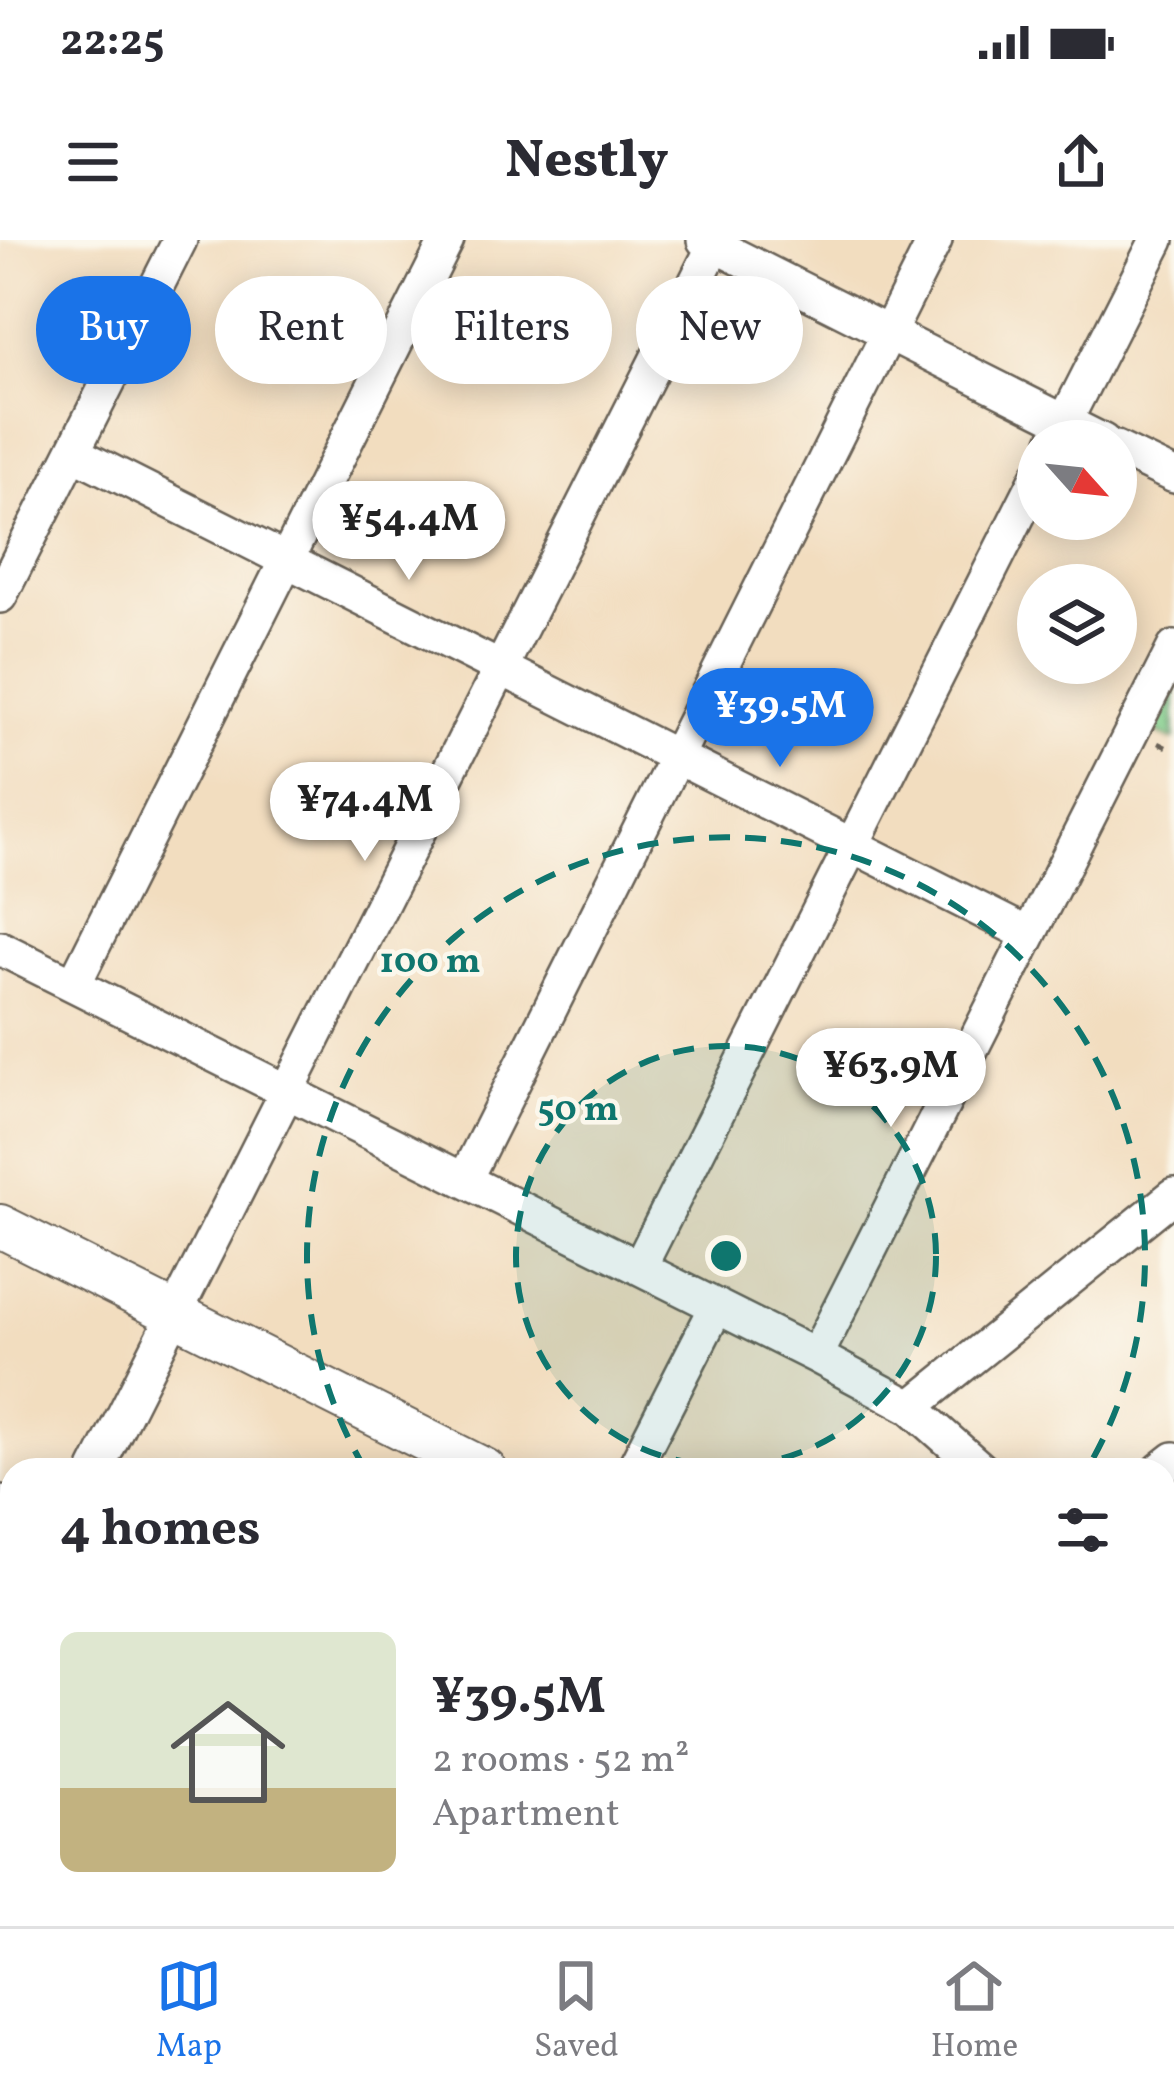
<!DOCTYPE html>
<html lang="en">
<head>
<meta charset="utf-8">
<style>
  :root { --surface:#fff; --page:#f2f2f3; --text:#2b2b33; --muted:#7c7c81; --line:#e1e1e2; --accent:#1a73e8 }
  body { margin:0; font-family:Vollkorn,serif; background:var(--page); color:var(--text); height:100vh; display:flex; flex-direction:column; font-size:45px; white-space:nowrap }
  * { box-sizing:border-box; margin:0 }
  p { font-size:39px; color:var(--muted) }
  .icon { flex:none; width:66px; height:66px; fill:none; stroke:currentColor; stroke-width:2; stroke-linecap:round; stroke-linejoin:round }
  .map { position:relative; flex:1; overflow:hidden }
  .details { position:absolute; left:0px; top:1218px; width:1176px; height:468px; display:flex; flex-direction:column; background:var(--surface); border-radius:36px 36px 0 0; box-shadow:0 6px 30px #0003 }
  .details>* { flex:none }
  .hud { position:absolute; left:36px; top:36px; width:1104px; height:108px; display:flex; gap:24px }
  .needle { width:78px; rotate:117deg }
  .tools { position:absolute; left:1017px; top:180px; display:grid; gap:24px }
  .tools a { display:grid; place-items:center; width:120px; height:120px; border-radius:50%; background:var(--surface); box-shadow:0 6px 30px #0003; font-size:60px }
  .price { position:absolute; translate:-50% -102px; padding:0 27px; border-radius:42px; background:#fff; color:#222; font-size:39px; line-height:78px; filter:drop-shadow(0 3px 6px #0008) }
  .price::after { content:''; position:absolute; left:50%; top:72px; width:36px; height:27px; margin-left:-18px; background:inherit; clip-path:polygon(0 0,100% 0,50% 100%) }
  .price.selected { background:var(--accent); color:#fff }
  ul { padding:0; list-style:none }
  li { display:flex; align-items:center; gap:36px; height:300px; padding:0 60px }
  li span { display:grid; place-items:center; flex:none; width:336px; height:240px; border-radius:18px; color:#555 }
  li>.icon { margin-inline-start:auto }
  span .icon { width:144px; height:144px; fill:#fffc; stroke-width:1 }
  li b { font-size:51px }
  h2 { display:flex; justify-content:space-between; align-items:center; height:144px; padding:0 60px; font-size:51px }
  .tag { padding:0 42px; border-radius:54px; background:var(--surface); box-shadow:0 6px 30px #0003; font-size:42px; line-height:108px }
  .tag.selected { background:var(--accent); color:#fff }
  .status { display:flex; justify-content:space-between; align-items:center; height:84px; padding:0 60px; background:var(--surface); direction:ltr }
  .status svg { height:33px; fill:currentColor }
  header { display:flex; justify-content:space-between; align-items:center; height:156px; padding:0 60px; background:var(--surface); font-size:54px; font-weight:800 }
  .tab-bar { display:flex; justify-content:space-around; align-items:center; height:168px; border-top:3px solid var(--line); background:var(--surface); font-size:33px; color:var(--muted) }
  .tab-bar a { display:grid; justify-items:center; gap:6px }
  .tab-bar .selected { color:var(--accent) }
  .map>svg:first-child { display:block }
  .built { fill:#f2d4be }
  .green { fill:#81cd8b; stroke:#4e7454; stroke-width:3 }
  .lines { fill:none; stroke-linecap:round; stroke-linejoin:round }
  .minor-casing { stroke:#676055; stroke-width:38 }
  .tertiary-casing { stroke:#676055; stroke-width:46 }
  .path { stroke:#676055; stroke-width:4.5; stroke-dasharray:9 9; stroke-linecap:butt }
  .minor { stroke:#fff; stroke-width:33 }
  .tertiary { stroke:#fff; stroke-width:42 }
  .ring { fill:none; stroke:#0f766e; stroke-width:6; stroke-dasharray:21 15 }
  .centre { fill:#0f766e; stroke:#fbf7ec; stroke-width:6 }
  .ring-label { font-size:36px; text-anchor:middle; font-weight:bold; fill:#0f766e; stroke:#fbf7ec; stroke-width:9; stroke-linejoin:round; paint-order:stroke }
</style>
</head>
<body>
<div class="status"><b>22:25</b><svg viewBox="0 0 49 12"><path d="M0 12V9h3v3zM5 12V6h3v6zM10 12V3h3v9zM15 12V0h3v12zM26 1h20v11H26zM47 4h2v5h-2z"/></svg></div>
<header><svg class="icon" aria-label="menu" viewBox="0 0 24 24"><path d="M4 6h16M4 12h16M4 18h16"/></svg>Nestly<svg class="icon" aria-label="share" viewBox="0 0 24 24"><path d="M12 15V3M7 8l5-5 5 5M5 13v7h14v-7"/></svg></header>
<div class="map">
<svg width="1174" height="1686" viewBox="0 0 1174 1686">
  <rect width="100%" height="100%" fill="#fbf7ec"/>
  <filter id="ink" filterUnits="userSpaceOnUse"><feTurbulence type="fractalNoise" baseFrequency=".00833" numOctaves="2"/><feDisplacementMap in="SourceGraphic" scale="24" xChannelSelector="R" yChannelSelector="G"/><feConvolveMatrix kernelMatrix="1 2 1 2 8 2 1 2 1" color-interpolation-filters="sRGB"/></filter>
  <filter id="wash" filterUnits="userSpaceOnUse"><feTurbulence type="fractalNoise" baseFrequency=".004" numOctaves="4" result="noise"/><feDisplacementMap in="SourceGraphic" scale="48" xChannelSelector="R" yChannelSelector="G"/><feGaussianBlur stdDeviation="2.7" result="paint"/><feColorMatrix in="noise" values="0 0 0 0 0 0 0 0 0 0 0 0 0 0 0 0 0 1.4 0 .05"/><feComposite in="paint" operator="in"/></filter>
  <g filter="url(#wash)">
    <rect width="100%" height="100%" fill="#f2ddbf"/>
    <path class="built" d="M88,1674H990L997,1686H87Z"/>
    <path class="green" d="M1174,439V500L1158,493L1153,480Z"/>
  </g>
  <g filter="url(#ink)">
    <g class="lines">
      <g class="minor-casing">
        <path id="minor" d="M704,0L1103,201
          M1055,201L1157,0
          M1116,208L1174,236
          M74,213L1028,694
          M0,356L180,0
          M0,708L816,1116L911,1167L982,1230
          M74,744L447,0
          M465,939L935,0
          M640,1026L1038,236
          M816,1116L1174,408
          M911,1167L1174,955
          M96,1230L717,0
          M633,1230L717,1066
          M1160,1230L1174,1219
          M0,1262L12,1267
          M1164,1416L1174,1428
          M0,1452L12,1458
          M1158,1674L1164,1686
          M76,1686L77,1674
          M1114,1686L1136,1674"/>
      </g>
      <g class="tertiary-casing">
        <path id="tertiary" d="M0,986L485,1230
          M1020,1674L1026,1686"/>
      </g>
      <path class="path" d="M1158,503L1174,511"/>
      <use href="#minor" class="minor"/>
      <use href="#tertiary" class="tertiary"/>
    </g>
  </g>
  <circle cx="726" cy="1016" r="210" fill="#0f766e" fill-opacity=".12"/>
  <g class="ring">
    <circle cx="726" cy="1016" r="210"/>
    <path d="M365 1229A419 419 0 1 1 1087 1229"/>
  </g>
  <circle cx="726" cy="1016" r="18" class="centre"/>
  <g class="ring-label">
    <text x="430" y="732">100 m</text>
    <text x="578" y="880">50 m</text>
  </g>
</svg>
<div class="tools">
<a><svg class="needle" viewBox="-14 -14 28 28"><path d="M0-13l5 13h-10z" fill="#e53935"/><path d="M0 13l5-13h-10z" fill="#7c7c81"/></svg></a>
<a><svg class="icon" aria-label="layers" viewBox="0 0 24 24"><path d="M12 4l9 5-9 5-9-5zM3 14l9 5 9-5"/></svg></a>
</div>
<b class="price" style="left:409px;top:343px">¥54.4M</b>
<b class="price selected" style="left:780px;top:530px">¥39.5M</b>
<b class="price" style="left:365px;top:624px">¥74.4M</b>
<b class="price" style="left:891px;top:890px">¥63.9M</b>
<div class="hud">
<a class="tag selected">Buy</a>
<a class="tag">Rent</a>
<a class="tag">Filters</a>
<a class="tag">New</a>
</div>
<section class="details">
<h2>4 homes<svg class="icon" aria-label="filters" viewBox="0 0 24 24"><path d="M4 7h16M4 17h16"/><circle cx="9" cy="7" r="2"/><circle cx="15" cy="17" r="2"/></svg></h2>
<ul>
<li><span style="background:linear-gradient(#dfe7d0 65%,#c2b280 0)"><svg class="icon" aria-label="home" viewBox="0 0 24 24"><path d="M3 11l9-7 9 7M6 9v11h12V9"/></svg></span><div><b>¥39.5M</b><p>2 rooms · 52 m²</p><p>Apartment</p></div></li>
</ul>
</section>
</div>
<nav class="tab-bar">
<a class="selected"><svg class="icon" aria-label="map" viewBox="0 0 24 24"><path d="M3 6l6-2 6 2 6-2v14l-6 2-6-2-6 2zM9 4v14M15 6v14"/></svg>Map</a>
<a><svg class="icon" aria-label="saved" viewBox="0 0 24 24"><path d="M7 4h10v16l-5-4-5 4z"/></svg>Saved</a>
<a><svg class="icon" aria-label="home" viewBox="0 0 24 24"><path d="M3 11l9-7 9 7M6 9v11h12V9"/></svg>Home</a>
</nav>
</body>
</html>
